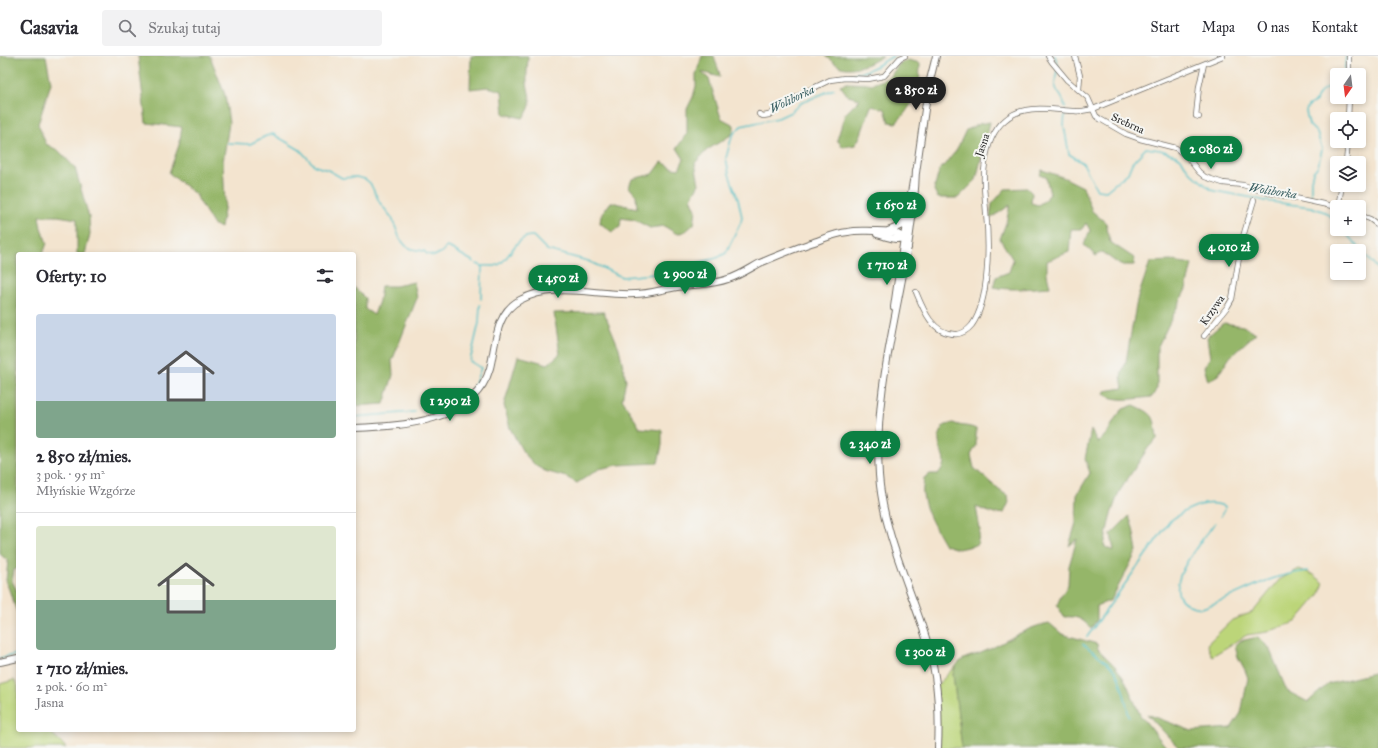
<!DOCTYPE html>
<html lang="pl">
<head>
<meta charset="utf-8">
<style>
  :root { --surface:#fff; --page:#f2f2f3; --text:#2b2b33; --muted:#7c7c81; --line:#e1e1e2; --accent:#0b8043 }
  body { margin:0; font-family:"IM FELL Great Primer",serif; background:var(--page); color:var(--text); height:100vh; display:flex; flex-direction:column; font-size:15px; white-space:nowrap }
  * { box-sizing:border-box; margin:0 }
  p { font-size:13px; color:var(--muted) }
  .icon { flex:none; width:22px; height:22px; fill:none; stroke:currentColor; stroke-width:2; stroke-linecap:round; stroke-linejoin:round }
  .map { position:relative; flex:1; overflow:hidden }
  .drawer { position:absolute; left:16px; top:196px; width:340px; height:480px; display:flex; flex-direction:column; background:var(--surface); border-radius:4px; box-shadow:0 2px 6px #0003 }
  .drawer>* { flex:none }
  .needle { width:26px; rotate:194deg }
  .fabs { position:absolute; left:1330px; top:12px; display:grid; gap:8px }
  .fabs a { display:grid; place-items:center; width:36px; height:36px; border-radius:4px; background:var(--surface); box-shadow:0 2px 6px #0003; font-size:20px }
  .price { position:absolute; translate:-50% -34px; padding:0 9px; border-radius:14px; background:var(--accent); color:#fff; font-size:13px; line-height:26px; filter:drop-shadow(0 1px 2px #0008) }
  .price::after { content:''; position:absolute; left:50%; top:24px; width:12px; height:9px; margin-left:-6px; background:inherit; clip-path:polygon(0 0,100% 0,50% 100%) }
  .price.active { background:#222; color:#fff }
  ul { padding:0; list-style:none }
  li { display:grid; align-content:center; gap:8px; height:212px; padding:0 20px }
  li+li { border-top:1px solid var(--line) }
  li span { display:grid; place-items:center; height:124px; border-radius:4px; color:#555 }
  li>.icon { margin-inline-start:auto }
  span .icon { width:72px; height:72px; fill:#fffc; stroke-width:1 }
  li b { font-size:17px }
  h2 { display:flex; justify-content:space-between; align-items:center; height:48px; padding:0 20px; font-size:17px }
  header { display:flex; align-items:center; gap:24px; box-sizing:border-box; height:56px; padding:0 20px; background:var(--surface); border-bottom:1px solid var(--line) }
  header strong { font-size:19px }
  nav { display:flex; gap:22px; margin-inline-start:auto; font-size:14px }
  .search { width:280px; height:36px; background:var(--page); display:flex; align-items:center; gap:10px; box-sizing:border-box; padding:0 14px; border-radius:4px; color:var(--muted); font-size:15px }
  .map>svg:first-child { display:block }
  .green { fill:#bcd579; stroke:#748052 }
  .forest { fill:#95b669; stroke:#60704a }
  .lines { fill:none; stroke-linecap:round; stroke-linejoin:round }
  .stream { stroke:#50bec4; stroke-width:1.5 }
  .street-casing { stroke:#716c64; stroke-width:6 }
  .secondary-casing { stroke:#716c64; stroke-width:8 }
  .street { stroke:#fff; stroke-width:4.5 }
  .secondary { stroke:#fff; stroke-width:6 }
  .labels { text-anchor:middle; stroke-width:4; stroke-linejoin:round; paint-order:stroke }
  .street-label { font-size:11px; fill:#2b2b2b; stroke:#f6f6f2 }
  .water-label { font-size:12px; font-style:italic; fill:#385e61; stroke:#f6f6f2 }
</style>
</head>
<body>
<header>
<strong>Casavia</strong>
<div class="search"><svg class="icon" aria-label="search" viewBox="0 0 24 24"><circle cx="10" cy="10" r="6"/><path d="M15 15l6 6"/></svg>Szukaj tutaj</div>
<nav><a>Start</a><a>Mapa</a><a>O nas</a><a>Kontakt</a></nav>
</header>
<div class="map">
<svg width="1378" height="692" viewBox="0 0 1378 692">
  <rect width="100%" height="100%" fill="#f6f6f2"/>
  <filter id="ink" filterUnits="userSpaceOnUse"><feTurbulence type="fractalNoise" baseFrequency=".025" numOctaves="2"/><feDisplacementMap in="SourceGraphic" scale="8" xChannelSelector="R" yChannelSelector="G"/><feConvolveMatrix kernelMatrix="1 2 1 2 8 2 1 2 1" color-interpolation-filters="sRGB"/></filter>
  <filter id="wash" filterUnits="userSpaceOnUse"><feTurbulence type="fractalNoise" baseFrequency=".012" numOctaves="4" result="noise"/><feDisplacementMap in="SourceGraphic" scale="16" xChannelSelector="R" yChannelSelector="G"/><feGaussianBlur stdDeviation="0.9" result="paint"/><feColorMatrix in="noise" values="0 0 0 0 0 0 0 0 0 0 0 0 0 0 0 0 0 1.4 0 .05"/><feComposite in="paint" operator="in"/></filter>
  <g filter="url(#wash)">
    <rect width="100%" height="100%" fill="#f3e4cf"/>
    <path class="green" d="M1299,513L1314,519L1324,527L1319,539L1296,566L1267,576L1247,579L1212,600L1207,588L1232,564L1253,556L1279,524Z
      M955,610L953,618L962,692H938L936,631Z
      M14,624L18,630V674H48L60,685L66,692H0V628Z"/>
    <path class="forest" d="M0,0H46L51,27L38,68L46,88L59,95L75,112L89,161L90,178L85,198H77V163L58,160H39L41,172L47,187L43,198H18V512L14,514L12,525L18,537V559L6,525L8,505L0,498Z
      M138,0H210L225,39L229,67L223,106L225,147L221,172L213,168L195,138L169,117L179,89L182,71L146,67Z
      M471,0H528C528,8 526,18 527,26C529,43 535,47 523,62L504,58L502,35L488,31L470,33Z
      M702,0H714C715,7 720,14 720,21L701,16L709,23L721,62L734,69V75L731,79L707,94L695,107L699,128L691,142L696,154L694,168L686,175L677,178L664,170L650,172L635,164L621,162L620,171L612,176L600,167L601,159L611,146L637,152L636,139L629,131L632,123L653,118L662,106L673,112L679,113L684,103L677,92L687,77V53L693,41L696,30V18Z
      M825,0H883C873,7 854,15 841,11C836,9 830,3 825,0Z
      M908,4L920,7L919,36L905,57L896,67L889,66L885,53L871,50L860,81L855,89L843,91L837,84L845,58L860,43L848,40L840,29L846,27L872,28L889,22L900,7Z
      M990,66L976,124L958,142H938L934,134L939,115L956,95L966,74L979,68Z
      M1042,114L1065,122L1083,131L1092,155L1106,167L1110,186L1134,202V209H1120L1102,196L1096,200L1084,189L1090,174L1086,167L1082,173H1071L1069,196L1047,205V218L1050,231C1031,232 1012,235 993,231L996,221L1009,216L1013,204L1000,183L1006,167L1010,149L990,163L992,148L1005,133L1027,132L1032,137L1031,147L1038,149L1044,145L1050,138L1046,121L1040,118Z
      M1172,205L1192,208L1186,233L1157,292V332L1152,341C1138,342 1116,347 1104,338L1105,335L1123,332L1121,320L1126,305L1137,244L1150,206Z
      M414,226L417,242L392,305L393,319L384,348L354,350V231L365,242V253L374,259L379,245L381,230H396Z
      M604,256L619,292L626,324L622,343L640,372L662,374V389L658,407L618,409L599,413L577,427L566,421L545,415L536,410L523,396L510,372L504,349L518,300L548,308L560,298L554,257Z
      M1224,267L1243,270L1256,277L1230,301L1218,319L1208,325L1204,311L1210,302L1207,281L1216,273Z
      M1134,349C1156,359 1154,360 1157,383L1148,392L1119,436L1110,461L1104,490L1114,495L1111,478L1129,460L1133,472L1137,495L1111,544L1097,550V564L1091,572C1081,562 1077,560 1064,561L1057,549L1061,540L1068,529L1069,510L1077,483L1069,490L1076,467L1077,439L1090,417L1085,403L1091,374L1098,387L1108,376L1116,361L1123,353Z
      M953,367C962,371 968,369 976,373V390L971,399L974,412L999,434L1008,440L1009,446L1004,457L994,458L976,451L980,474L977,489L958,493L945,489C936,473 925,456 923,438C922,433 924,427 924,422L930,418H938C950,404 940,400 939,385C938,381 942,375 943,370Z
      M1049,567L1062,578L1097,588L1098,593L1116,611L1126,626L1140,659L1167,692H962L953,618C955,612 956,608 961,605C967,600 974,600 981,597C1006,587 1022,572 1049,567Z
      M1258,581L1269,592L1287,635L1308,646L1328,628L1378,616V692H1179L1147,658L1192,675L1231,672L1241,657L1248,622L1245,614L1238,601L1235,590L1240,585Z"/>
    <g class="lines">
      <path class="stream" d="M1055,0L1058,9V11
        M1057,15C1056,19 1055,24 1055,28C1056,38 1064,39 1065,52
        M1344,19L1346,0
        M840,20C865,18 872,13 893,0
        M1065,56L1064,70L1069,98L1083,107L1097,134L1106,135L1128,117L1132,107L1146,92L1160,94L1175,99L1182,104L1188,114L1209,132L1215,135L1254,142L1265,145L1311,151L1325,156L1337,167
        M228,87L250,88L266,80L273,78L300,94L315,110L328,114L342,122L356,121L365,123L370,127L380,147L392,162L400,183L406,190L412,193L424,195L427,198L434,200L442,196L446,191L450,192L474,206
        M1311,139V124L1313,116L1318,110L1322,93L1317,77L1309,69L1306,55L1308,50L1316,45C1320,34 1325,30 1337,31
        M1342,173L1378,213
        M477,208L482,210
        M482,210C487,209 493,211 498,209C509,205 515,179 533,180L547,194L588,205L622,221L654,218L668,214L682,212L689,209L717,202L726,197L741,166L742,161L738,143L729,118L726,102L732,80L741,70L778,62L791,56L801,47L834,33
        M481,243L482,210
        M423,355L456,345L472,335L481,312L470,305L479,267L480,249
        M354,361L414,356
        M1215,467C1200,487 1147,546 1202,552C1240,539 1266,519 1308,515
        M1087,581L1170,465C1186,453 1207,441 1226,451L1221,460
        M1083,588C1093,596 1107,604 1115,615C1123,627 1126,647 1129,661
        M0,602L18,598"/>
    </g>
  </g>
  <g filter="url(#ink)">
    <g class="lines">
      <g class="street-casing">
        <path id="street" d="M1048,0L1052,6L1067,24L1088,42L1096,60L1100,63L1126,78L1140,83L1176,92L1188,102L1199,116L1205,121L1223,127L1243,129L1262,135L1337,151
          M1075,0L1080,20L1079,33
          M1349,19V0
          M759,58L763,60L769,59L803,37L830,24L845,22L868,23L884,20L900,2L905,0
          M1199,61L1196,60L1199,31L1204,8
          M1348,63L1349,41
          M1346,107L1348,85
          M1338,151L1342,129
          M1359,159L1370,163L1378,169
          M916,236C923,253 932,277 954,278C961,279 968,274 972,269C990,244 989,186 986,156C985,140 982,124 985,107C987,92 993,74 1005,64C1024,47 1052,54 1075,55C1081,56 1087,54 1093,53L1223,0
          M1204,280L1228,250L1232,243L1242,184L1254,144"/>
      </g>
      <g class="secondary-casing">
        <path id="secondary" d="M916,114C913,216 872,316 879,419C883,475 908,526 925,579C937,614 940,654 938,692
          M916,117L928,32L936,0
          M888,175L900,170L906,162
          M877,178C885,180 897,186 905,181
          M894,251L907,161L913,125
          M354,372C400,370 475,367 490,312C496,288 495,257 520,244C555,225 597,240 635,238C649,238 663,233 677,231C694,228 712,229 728,223C739,220 749,213 760,207C776,200 794,193 811,187C823,183 835,177 848,176C857,174 865,175 874,175C891,175 902,174 908,192
          M0,606L18,602"/>
      </g>
      <use href="#street" class="street"/>
      <use href="#secondary" class="secondary"/>
    </g>
  </g>
  <g class="labels">
    <g class="street-label">
      <text transform="translate(1128 67) rotate(24)" y="4">Srebrna</text>
      <text transform="translate(982 89) rotate(-71)" y="4">Jasna</text>
      <text transform="translate(1212 254) rotate(-55)" y="4">Krzywa</text>
    </g>
    <g class="water-label">
      <text transform="translate(792 43) rotate(-26)" y="4">Woliborka</text>
      <text transform="translate(1273 135) rotate(9)" y="4">Woliborka</text>
    </g>
  </g>
</svg>
<div class="fabs">
<a><svg class="needle" viewBox="-14 -14 28 28"><path d="M0-13l5 13h-10z" fill="#e53935"/><path d="M0 13l5-13h-10z" fill="#7c7c81"/></svg></a>
<a><svg class="icon" aria-label="locate" viewBox="0 0 24 24"><circle cx="12" cy="12" r="6"/><path d="M12 2v4M12 18v4M2 12h4M18 12h4"/></svg></a>
<a><svg class="icon" aria-label="layers" viewBox="0 0 24 24"><path d="M12 4l9 5-9 5-9-5zM3 14l9 5 9-5"/></svg></a>
<a>+</a>
<a>−</a>
</div>
<b class="price active" style="left:916px;top:55px">2 850 zł</b>
<b class="price" style="left:1211px;top:114px">2 080 zł</b>
<b class="price" style="left:896px;top:170px">1 650 zł</b>
<b class="price" style="left:1229px;top:212px">4 010 zł</b>
<b class="price" style="left:887px;top:230px">1 710 zł</b>
<b class="price" style="left:685px;top:239px">2 900 zł</b>
<b class="price" style="left:558px;top:243px">1 450 zł</b>
<b class="price" style="left:450px;top:366px">1 290 zł</b>
<b class="price" style="left:870px;top:409px">2 340 zł</b>
<b class="price" style="left:925px;top:617px">1 300 zł</b>
<section class="drawer">
<h2>Oferty: 10<svg class="icon" aria-label="filters" viewBox="0 0 24 24"><path d="M4 7h16M4 17h16"/><circle cx="9" cy="7" r="2"/><circle cx="15" cy="17" r="2"/></svg></h2>
<ul>
<li><span style="background:linear-gradient(#c9d6e8 70%,#7fa58c 0)"><svg class="icon" aria-label="home" viewBox="0 0 24 24"><path d="M3 11l9-7 9 7M6 9v11h12V9"/></svg></span><div><b>2 850 zł/mies.</b><p>3 pok. · 95 m²</p><p>Młyńskie Wzgórze</p></div></li>
<li><span style="background:linear-gradient(#dfe7d0 60%,#7fa58c 0)"><svg class="icon" aria-label="home" viewBox="0 0 24 24"><path d="M3 11l9-7 9 7M6 9v11h12V9"/></svg></span><div><b>1 710 zł/mies.</b><p>2 pok. · 60 m²</p><p>Jasna</p></div></li>
</ul>
</section>
</div>
</body>
</html>
